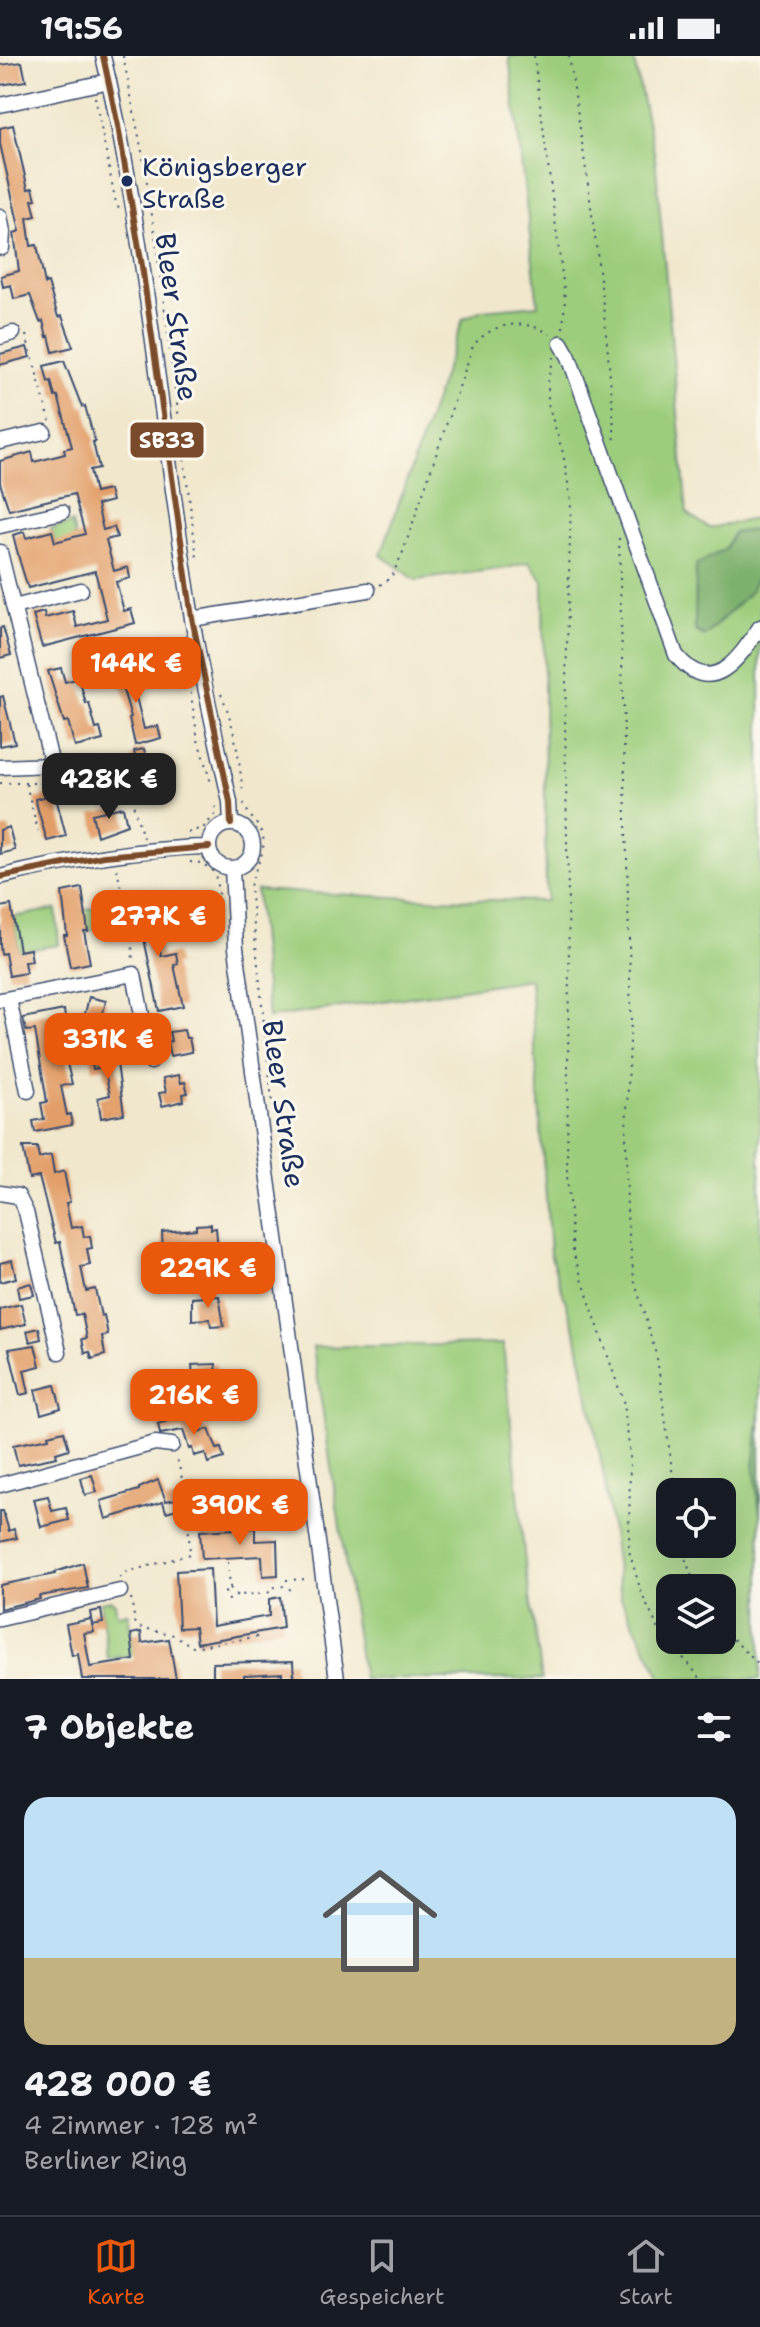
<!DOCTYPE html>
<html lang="de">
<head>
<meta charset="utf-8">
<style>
  :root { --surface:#171b24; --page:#242831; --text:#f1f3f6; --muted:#9ea1a6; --line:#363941; --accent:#ea580c }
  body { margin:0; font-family:"Shantell Sans",sans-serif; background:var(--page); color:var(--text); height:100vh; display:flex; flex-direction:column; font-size:30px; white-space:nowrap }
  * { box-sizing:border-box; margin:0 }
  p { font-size:26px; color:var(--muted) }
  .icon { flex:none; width:44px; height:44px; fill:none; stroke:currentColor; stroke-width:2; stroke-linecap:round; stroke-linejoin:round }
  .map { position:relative; height:1623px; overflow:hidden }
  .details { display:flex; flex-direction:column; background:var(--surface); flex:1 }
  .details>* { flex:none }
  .buttons { position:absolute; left:656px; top:1422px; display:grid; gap:16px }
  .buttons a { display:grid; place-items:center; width:80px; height:80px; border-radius:16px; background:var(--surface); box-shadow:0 8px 32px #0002; font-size:40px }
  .price { position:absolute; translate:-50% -68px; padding:0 18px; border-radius:16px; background:var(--accent); color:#fff; font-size:26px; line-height:52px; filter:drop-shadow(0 2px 4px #0008) }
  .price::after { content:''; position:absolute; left:50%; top:48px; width:24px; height:18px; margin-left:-12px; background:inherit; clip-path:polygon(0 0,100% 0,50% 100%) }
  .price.current { background:#222; color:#fff }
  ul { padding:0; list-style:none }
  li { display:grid; align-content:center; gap:16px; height:424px; padding:0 24px }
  li span { display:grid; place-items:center; height:248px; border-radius:24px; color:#555 }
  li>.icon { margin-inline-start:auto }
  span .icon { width:144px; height:144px; fill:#fffc; stroke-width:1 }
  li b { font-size:34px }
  h2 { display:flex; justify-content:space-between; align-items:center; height:96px; padding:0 24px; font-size:34px }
  .status { display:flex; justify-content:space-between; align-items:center; height:56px; padding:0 40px; background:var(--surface); direction:ltr }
  .status svg { height:22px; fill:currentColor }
  .dock { display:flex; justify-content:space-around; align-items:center; height:112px; border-top:2px solid var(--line); background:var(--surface); font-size:22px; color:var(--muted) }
  .dock a { display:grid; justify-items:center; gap:4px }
  .dock .current { color:var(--accent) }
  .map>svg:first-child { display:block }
  .green { fill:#9ccd7c; stroke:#5c7e6d; stroke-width:2; fill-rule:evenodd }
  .forest { fill:#7db06c; stroke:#4c7065; stroke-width:2 }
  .building { fill:#e29e68 }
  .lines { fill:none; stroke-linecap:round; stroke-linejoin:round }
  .minor-casing { stroke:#3b4b6e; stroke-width:17 }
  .path { stroke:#3b4b6e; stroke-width:2; stroke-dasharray:2 6; stroke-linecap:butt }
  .minor { stroke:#fff; stroke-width:14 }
  .bus-1-casing { stroke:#fbf7ec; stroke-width:12 }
  .bus-1 { stroke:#7a4b2a; stroke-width:6 }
  .bus-dot { fill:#1b2f5e; stroke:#fbf7ec; stroke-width:3 }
  .labels { text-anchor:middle; stroke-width:6; stroke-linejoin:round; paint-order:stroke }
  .bus-label { font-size:26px; fill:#1b2f5e; stroke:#fbf7ec; text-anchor:start }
  .street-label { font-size:28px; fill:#1b2f5e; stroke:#fbf7ec }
  .line-badge { stroke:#fbf7ec; stroke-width:3 }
  .badge-label { font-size:22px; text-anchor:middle; font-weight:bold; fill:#fff }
</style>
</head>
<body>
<div class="status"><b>19:56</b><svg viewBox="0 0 49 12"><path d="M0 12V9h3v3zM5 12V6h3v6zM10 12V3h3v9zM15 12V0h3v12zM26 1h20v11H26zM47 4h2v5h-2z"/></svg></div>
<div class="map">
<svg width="760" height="1623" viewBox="0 0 760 1623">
  <rect width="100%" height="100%" fill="#fbf7ec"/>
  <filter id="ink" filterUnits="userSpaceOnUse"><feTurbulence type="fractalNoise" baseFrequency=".0125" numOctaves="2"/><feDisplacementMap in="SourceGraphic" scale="16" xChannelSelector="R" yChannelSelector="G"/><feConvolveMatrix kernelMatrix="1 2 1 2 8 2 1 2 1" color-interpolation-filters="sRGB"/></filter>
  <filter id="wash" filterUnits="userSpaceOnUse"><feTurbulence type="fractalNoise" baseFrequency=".006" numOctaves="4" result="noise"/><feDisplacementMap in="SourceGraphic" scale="32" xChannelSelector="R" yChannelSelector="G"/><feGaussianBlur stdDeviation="1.8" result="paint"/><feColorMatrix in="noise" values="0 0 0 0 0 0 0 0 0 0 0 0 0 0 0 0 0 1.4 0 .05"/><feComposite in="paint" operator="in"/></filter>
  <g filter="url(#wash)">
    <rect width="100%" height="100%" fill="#f0e7cc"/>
    <path class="green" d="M509,0H633L655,101L687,457L709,472L760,462V1623H662L621,1542L604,1420L577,1281L550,1197L530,923L268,962L256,834L431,843L546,845L543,525L529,506L507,512L416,524L381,499L463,263L482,254L538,249ZM670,1436H722V1488H670ZM670,1532H722V1584H670Z
      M72,467L78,491L55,486L51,473Z
      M121,845L126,867L88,875L83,854Z
      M56,853L59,889L19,895L13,861Z
      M503,1288L525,1507L542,1623H363L313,1291Z
      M111,1544L115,1547L117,1559L128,1557L134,1599L108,1603L100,1546Z"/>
    <path class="forest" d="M760,473V515L750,536L705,580L695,575L696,509L725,493L733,477Z
      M760,1357V1458L754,1411Z"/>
    <g id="blocks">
      <path class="building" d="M22,6L26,25L0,29V9Z
        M13,69L28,133L33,132L36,143L32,144L36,160L27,162L31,190L37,189L45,228L48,227L58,261L62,260L73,291L53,296L49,280L47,281L43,265L40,266L30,239L14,243L11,229L3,231L1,220L19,215L14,177L20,175L0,88V72Z
        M27,291L30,301L0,309V298Z
        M64,305L82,351L85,350L95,386H93L99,412L90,414L95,437L109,434L112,445L97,449L103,474L114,471L117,481L106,484L114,515L128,511L130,522L116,526L124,555L131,553L135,567L42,591L33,559L44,556L45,562L73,555L77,571L107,563L95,515L28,532L20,506L13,479L24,476L26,482L52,475L55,486L85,478L74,438L9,454L0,427V405L32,396L34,406L65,398L64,393L72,391L58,340L55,341L51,325L48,326L44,310Z
        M3,571L11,599L0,602V572Z
        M126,607L130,621L146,617L149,629L134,633L144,673L158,670L161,682L135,689L129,662L131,661L116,610Z
        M61,612L65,626L79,622L86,648L89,647L96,673L100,672L103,684L75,691L68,665L64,666L48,615Z
        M3,640L15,687L0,690V641Z
        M144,693L153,726L164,723L168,736L141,743L131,702L135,700L134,695Z
        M55,738L66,780L47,785L35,743Z
        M123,751L127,769L97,780L92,758Z
        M9,771L15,794L0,798V774Z
        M82,832L88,875H84L90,907L70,911L64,879H67L62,836Z
        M146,840L149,854L163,851L165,863L151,866L155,886H159L161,900L176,897L178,908L174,909L183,950L159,955L141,868L137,869L132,843Z
        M11,849L19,895L30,893L32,905L24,906L26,917L9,920L5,897L1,898L0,889V851Z
        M89,941L106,945L100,969L74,974L76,981L61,983L72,1028L61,1030L67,1059L70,1058L72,1069L35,1076L33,1065L44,1063L41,1047L47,1046L35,974L26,975L23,962L64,954L65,962L85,958Z
        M184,974L186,982H189L192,996L170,1000L167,986L171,985L169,976Z
        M102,987L104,995L115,993L124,1058L101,1062L98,1042L110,1039L104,1011L93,1013L89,990Z
        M179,1019L181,1027L185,1026L188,1037L183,1038L184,1045L162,1050L159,1037L166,1036L163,1022Z
        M23,1091H37L39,1102L51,1099L54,1118L64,1115L70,1146L66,1147L71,1172L82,1170L84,1181L90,1180L92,1192L87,1193L90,1209L81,1211L86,1235L95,1233L101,1260L104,1259L108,1279L102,1280L105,1299L92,1303L90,1296L85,1297L82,1283L87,1282L82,1258L75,1259L60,1186L56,1187L39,1121L29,1123Z
        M211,1168V1173L216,1172L218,1194L227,1193L228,1205L217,1206L216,1202L191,1204L190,1195L163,1197L162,1176L196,1173V1169Z
        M12,1204L16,1222L0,1226V1207Z
        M31,1227L34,1239L19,1242L17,1231Z
        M219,1240L224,1270L211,1271L210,1263L192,1264V1242Z
        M21,1248L26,1268L0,1274V1253Z
        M39,1272L41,1283L30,1286L27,1275Z
        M35,1289L40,1310L24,1314L29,1337L20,1339L9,1293Z
        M216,1308L219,1340L199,1341L197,1320H193L192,1309Z
        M55,1329L61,1352L41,1358L35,1334Z
        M192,1358L197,1376L209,1373L217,1393L221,1392L224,1402L208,1407L205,1397L194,1400L192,1392L189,1393L183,1374L160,1378L158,1368Z
        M64,1375L69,1393L56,1397L57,1401L18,1409L13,1389L49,1382L48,1379Z
        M92,1419L97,1436L85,1439L81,1422Z
        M158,1424L166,1445L175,1443L177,1453L166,1456L163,1446L106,1463L101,1445L139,1434V1432Z
        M48,1440L52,1455L66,1452L69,1464L41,1471L34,1443Z
        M0,1455H3L9,1475L14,1473L17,1482L0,1486Z
        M255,1472V1485L277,1484L278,1519L263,1520L262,1500L202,1503L200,1475Z
        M83,1507L88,1532L39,1540L40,1543L0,1553V1529L55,1518V1516Z
        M210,1513L213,1570L269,1560V1543L280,1541L283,1572L197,1587L195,1571L179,1572L176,1515Z
        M101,1554L103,1567L92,1569L90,1556Z
        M91,1563L94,1576L84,1577L90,1611L134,1604L131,1578L141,1576L142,1587L169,1583L176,1623H82L78,1598L72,1600L66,1568Z
        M293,1605L294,1623H282V1617L244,1619V1623H213V1607Z"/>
    </g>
  </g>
  <g filter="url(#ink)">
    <use href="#blocks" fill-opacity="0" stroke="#3b4b6e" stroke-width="2"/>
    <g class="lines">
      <g class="minor-casing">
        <path id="minor" d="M103,0C147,185 161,375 192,562C202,624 217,685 230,746L231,768
          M0,49L109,25
          M0,160L3,176L2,192
          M0,281L13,277
          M561,287L569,301L676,599C712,643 738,604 760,571
          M0,386L44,376
          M0,470L62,456
          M0,496L52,709
          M14,551L81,534
          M192,563L368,534
          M0,711L52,709L109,713
          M209 790a22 22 0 1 1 44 0a22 22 0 1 1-44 0Z
          M232,812L236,892L337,1623
          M0,821C62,805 145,792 209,791
          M9,943L28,1035
          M0,944L134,918L151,1006
          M0,1137L18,1140L26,1156L59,1296
          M0,1429L155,1387L172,1389
          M0,1563L120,1535"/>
      </g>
      <path class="path" d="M123,0L143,101L155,179L197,502
        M534,0L565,242L563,273
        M569,0C589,129 607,257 615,388
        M95,41L115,143L120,156
        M26,279L50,365
        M554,301L548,325V348L563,397L571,445L565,662L569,907L567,1119L573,1196L624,1348L630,1399L629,1495L642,1539L658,1572L701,1623
        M619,482L631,964L626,1075L627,1160L634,1223L657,1302L675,1436
        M380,529L391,522L403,496L473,290C492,266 524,262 550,278
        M187,613L198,684L211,727
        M221,638C235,669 239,703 243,737
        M118,723L129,734L143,782
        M0,727H73
        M26,728L38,775
        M244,747C248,760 255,764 261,775C270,793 253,813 250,831L273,1055
        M188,776L203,772L215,759L216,747
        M190,806L202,807L215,817L220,849
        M117,813L132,888L133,905
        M680,1488L696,1532
        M228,1506L230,1531
        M120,1522L124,1517L190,1498L187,1443L177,1402
        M286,1524L309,1523
        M268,1537L275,1531L285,1530L294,1536
        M237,1539L230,1532L225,1536L229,1544L237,1539L260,1538
        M131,1542L135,1566L139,1571L174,1579L193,1591L262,1580
        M722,1572L760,1610"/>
      <use href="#minor" class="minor"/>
      <g class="bus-1-casing">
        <path id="bus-1" d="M103,0L118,70L142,210L192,562L230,746L231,768
          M0,821L104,800L209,791"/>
      </g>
      <use href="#bus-1" class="bus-1"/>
    </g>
  </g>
  <circle class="bus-dot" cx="127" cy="125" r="7"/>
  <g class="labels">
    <g class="bus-label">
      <text x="142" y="120">Königsberger<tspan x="142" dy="32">Straße</tspan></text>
    </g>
    <g class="street-label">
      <text transform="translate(177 261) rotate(82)" y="10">Bleer Straße</text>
      <text transform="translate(284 1048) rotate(82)" y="10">Bleer Straße</text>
    </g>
  </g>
  <rect class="line-badge" x="129" y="365" width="76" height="38" rx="8" fill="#7a4b2a"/>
  <g class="badge-label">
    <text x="167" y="392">SB33</text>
  </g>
</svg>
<div class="buttons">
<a><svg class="icon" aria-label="locate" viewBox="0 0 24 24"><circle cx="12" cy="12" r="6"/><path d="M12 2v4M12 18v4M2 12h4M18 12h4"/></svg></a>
<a><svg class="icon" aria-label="layers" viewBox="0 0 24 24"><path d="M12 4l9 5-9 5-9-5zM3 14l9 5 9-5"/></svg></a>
</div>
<b class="price" style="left:136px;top:649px">144K €</b>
<b class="price current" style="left:109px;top:765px">428K €</b>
<b class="price" style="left:158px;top:902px">277K €</b>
<b class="price" style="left:108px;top:1025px">331K €</b>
<b class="price" style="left:208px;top:1254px">229K €</b>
<b class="price" style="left:194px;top:1381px">216K €</b>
<b class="price" style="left:240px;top:1491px">390K €</b>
</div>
<section class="details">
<h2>7 Objekte<svg class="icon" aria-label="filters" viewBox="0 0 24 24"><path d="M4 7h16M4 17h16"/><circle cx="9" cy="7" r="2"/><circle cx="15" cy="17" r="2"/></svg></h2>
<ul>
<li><span style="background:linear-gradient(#bfe0f5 65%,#c2b280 0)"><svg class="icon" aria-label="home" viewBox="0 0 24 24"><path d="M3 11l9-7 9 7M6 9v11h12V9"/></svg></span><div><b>428 000 €</b><p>4 Zimmer · 128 m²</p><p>Berliner Ring</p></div></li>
</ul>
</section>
<nav class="dock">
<a class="current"><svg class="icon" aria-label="map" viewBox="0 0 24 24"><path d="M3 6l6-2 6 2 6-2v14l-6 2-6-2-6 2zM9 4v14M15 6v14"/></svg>Karte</a>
<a><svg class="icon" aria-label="saved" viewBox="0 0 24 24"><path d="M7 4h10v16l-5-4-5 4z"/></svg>Gespeichert</a>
<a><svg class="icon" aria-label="home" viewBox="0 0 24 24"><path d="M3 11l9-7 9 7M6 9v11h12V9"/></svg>Start</a>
</nav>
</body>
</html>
